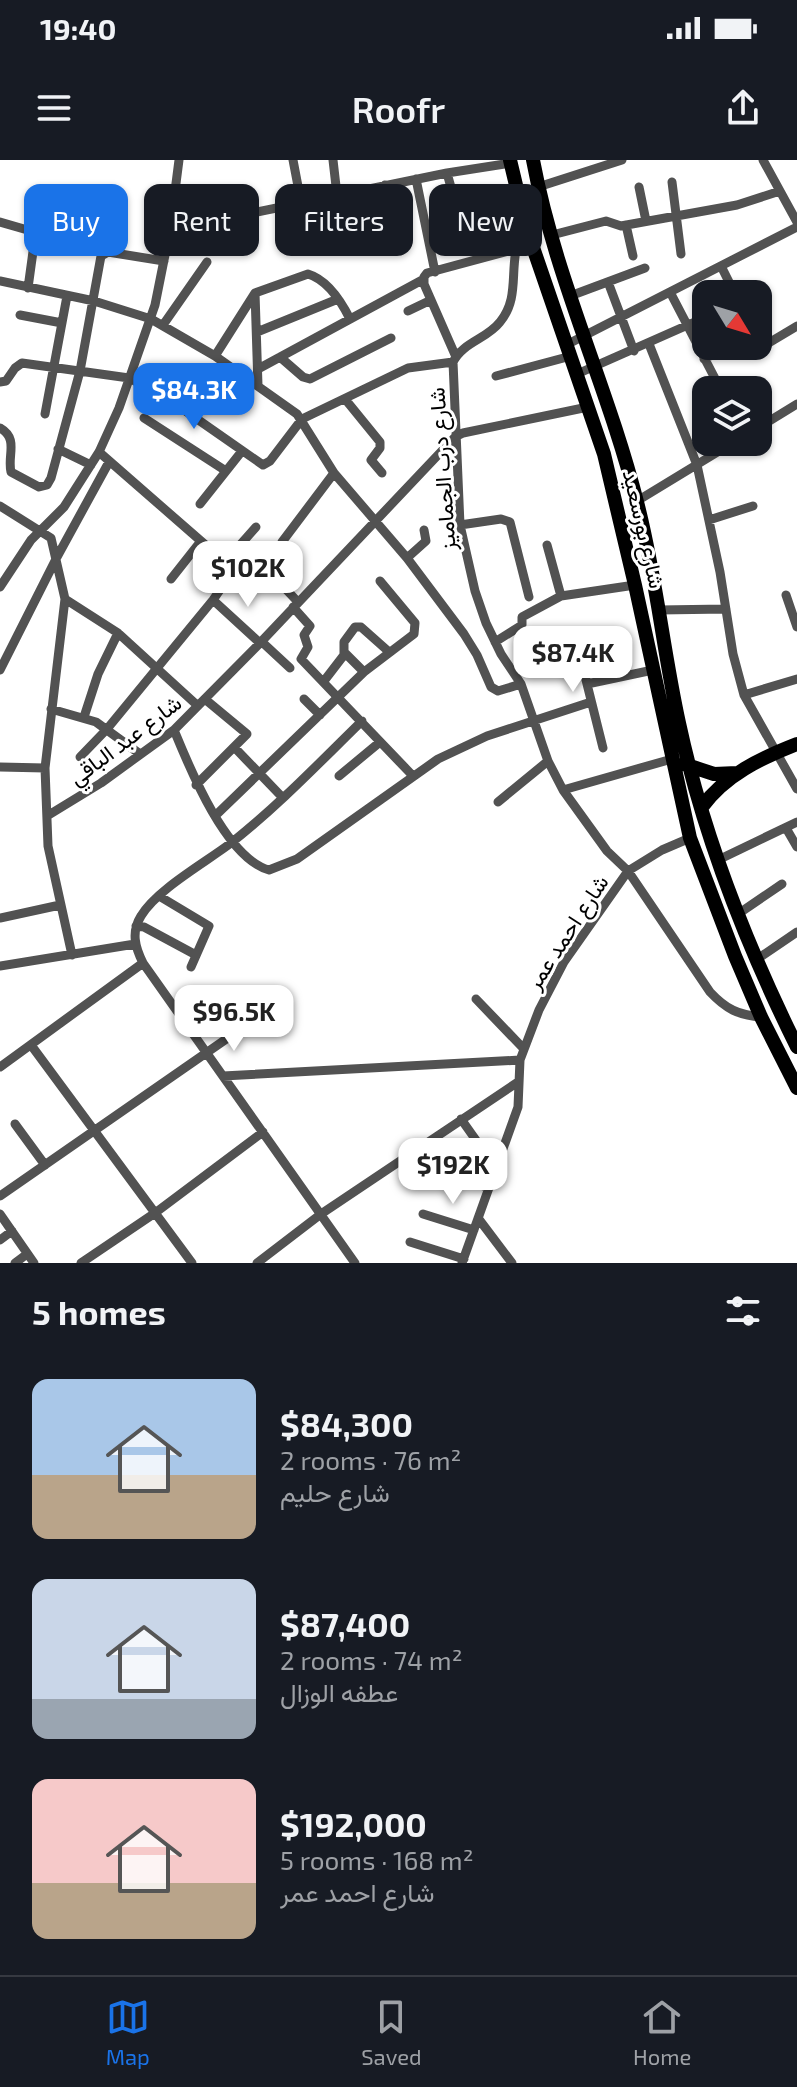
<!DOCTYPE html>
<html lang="en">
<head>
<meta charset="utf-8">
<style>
  :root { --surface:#171b24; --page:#20242c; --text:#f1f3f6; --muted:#9ea1a6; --line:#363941; --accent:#1a73e8 }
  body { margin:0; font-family:"Exo 2",Vazirmatn,sans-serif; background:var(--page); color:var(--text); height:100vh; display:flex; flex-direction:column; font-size:30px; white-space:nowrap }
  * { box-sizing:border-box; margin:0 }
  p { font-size:26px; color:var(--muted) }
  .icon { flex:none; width:44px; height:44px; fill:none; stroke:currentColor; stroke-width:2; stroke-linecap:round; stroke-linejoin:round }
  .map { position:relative; height:1103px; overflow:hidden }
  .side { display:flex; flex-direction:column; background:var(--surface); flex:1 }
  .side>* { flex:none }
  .top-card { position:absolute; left:24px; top:24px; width:750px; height:72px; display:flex; gap:16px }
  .needle { width:52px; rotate:128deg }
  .fabs { position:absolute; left:692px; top:120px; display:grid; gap:16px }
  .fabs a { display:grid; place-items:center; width:80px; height:80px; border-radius:16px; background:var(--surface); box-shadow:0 2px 6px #0004; font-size:40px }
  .price { position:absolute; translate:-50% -68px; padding:0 18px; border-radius:16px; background:#fff; color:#222; font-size:26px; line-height:52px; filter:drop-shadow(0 2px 4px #0008) }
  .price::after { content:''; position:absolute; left:50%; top:48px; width:24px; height:18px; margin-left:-12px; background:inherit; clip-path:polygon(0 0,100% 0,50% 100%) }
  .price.on { background:var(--accent); color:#fff }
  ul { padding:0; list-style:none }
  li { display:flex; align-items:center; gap:24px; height:200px; padding:0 32px }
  li span { display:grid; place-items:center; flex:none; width:224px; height:160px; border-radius:16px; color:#555 }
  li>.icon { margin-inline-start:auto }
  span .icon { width:96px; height:96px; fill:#fffc; stroke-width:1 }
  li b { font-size:34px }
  h2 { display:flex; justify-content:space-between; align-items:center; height:96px; padding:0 32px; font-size:34px }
  .pill { padding:0 28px; border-radius:16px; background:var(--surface); box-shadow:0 2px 6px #0004; font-size:28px; line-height:72px }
  .pill.on { background:var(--accent); color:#fff }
  .status { display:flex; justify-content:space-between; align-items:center; height:56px; padding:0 40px; background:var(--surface); direction:ltr }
  .status svg { height:22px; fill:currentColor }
  header { display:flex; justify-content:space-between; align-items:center; height:104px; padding:0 32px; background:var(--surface); font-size:36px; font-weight:600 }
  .menu { display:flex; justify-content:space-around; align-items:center; height:112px; border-top:2px solid var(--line); background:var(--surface); font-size:22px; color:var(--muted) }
  .menu a { display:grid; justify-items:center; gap:4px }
  .menu .on { color:var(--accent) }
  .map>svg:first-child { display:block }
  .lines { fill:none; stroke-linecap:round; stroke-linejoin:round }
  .minor { stroke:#525252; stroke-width:9 }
  .primary { stroke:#000; stroke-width:14 }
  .labels { text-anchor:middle; stroke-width:6; stroke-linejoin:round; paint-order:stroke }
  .street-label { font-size:22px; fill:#000; stroke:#fff }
</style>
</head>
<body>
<div class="status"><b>19:40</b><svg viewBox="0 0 49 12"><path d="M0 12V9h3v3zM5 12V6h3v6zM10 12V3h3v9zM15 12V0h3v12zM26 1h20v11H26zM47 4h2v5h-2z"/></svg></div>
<header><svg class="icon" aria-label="menu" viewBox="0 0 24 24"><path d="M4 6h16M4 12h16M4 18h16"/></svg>Roofr<svg class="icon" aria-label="share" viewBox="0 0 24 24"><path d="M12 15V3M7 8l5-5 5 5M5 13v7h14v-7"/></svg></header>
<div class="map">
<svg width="797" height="1103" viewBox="0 0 797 1103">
  <rect width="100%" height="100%" fill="#fff"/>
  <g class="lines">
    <path class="minor" d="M293,0L301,42
      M333,0L337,35
      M763,0L797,62
      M447,13L457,49
      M416,19L435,112
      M672,22L681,94
      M385,25L392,66
      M538,27L622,0
      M639,27L646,61
      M354,31L362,79
      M318,38L327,83
      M0,62L31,71L35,77L28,128
      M626,65L633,96
      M526,67C523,74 518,83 516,90C511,116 518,140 500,162C487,179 463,182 453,202L460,365L475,431L486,463L501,494L521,524L548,601L563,630L607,691L628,711L710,832C726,849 738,855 761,857
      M170,70L447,13L511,3
      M552,75L606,61L621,66L737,45L780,31
      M721,106L735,134
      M0,121L94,141L151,159L215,196L297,254L334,313L407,398L464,474L477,495L491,527L498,531L521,524
      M608,122L634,191
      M670,132L721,230
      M255,133L308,114C328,120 341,141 350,159
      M255,133L258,226
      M570,136L645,108
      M408,151L431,140
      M20,155L62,163
      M163,165L207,102
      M257,172L338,139
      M568,184L797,67
      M649,184L697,305L720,412L733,494L744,535L797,629
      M740,186L745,195
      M762,187L797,166
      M215,196L255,133
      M280,197L303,217L310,219L391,178
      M456,197L424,124V117L427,113L516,89
      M704,199L729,186
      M258,209L424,119
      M577,214L706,157
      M496,216L571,196
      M0,222L6,221L15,208L22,203L129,218L164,236L263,305L270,301L302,259L408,208L453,202
      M345,239L380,282V288L371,300L382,313
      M45,254L67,136
      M144,258L226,311
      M0,268C19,279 7,295 11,312L39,327L47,325L51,318L80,211L101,96L108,92L164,101
      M758,268L797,244
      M58,289L91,305
      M637,341L734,282
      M200,344L242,291
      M0,346L51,378L65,439L118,473L198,546
      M709,360L753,346
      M460,365L501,359L510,362L529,437
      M282,382L334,313
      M547,385L561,436
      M407,398L426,381L424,370
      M225,402L256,367
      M260,402L298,442
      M171,419L201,381
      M0,427L31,380L64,347L99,292L119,248L155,145L170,70L179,0
      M786,435L797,467
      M65,439L45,608L48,686L72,795
      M213,440L260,483
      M293,447L310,466L304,475L308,487L301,499L413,616
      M659,450L726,449
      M574,472L603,588
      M262,482L290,508
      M495,482L522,465V457L561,436L635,425
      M345,493L364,512
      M0,510L57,397L109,302
      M324,521L344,495V482L355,467H361L388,491
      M587,524L653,510
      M744,535L797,519
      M304,539L320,555
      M51,549L96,562L140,594
      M84,557L98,514L118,473
      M174,570C190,609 226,698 269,710L297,699L438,599L487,576L591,542
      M235,588L283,638
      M80,597L107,569L213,440L231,414L225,402L99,292
      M0,607L45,608
      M339,616L380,582
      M196,625L247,574L206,540
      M563,630L672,599
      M498,642L548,601
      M47,656L101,623L174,570L260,483L455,277L463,273L588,247
      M215,656L364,512L414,474L415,463L380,421
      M786,668L797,687
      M718,700L797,662
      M159,736L209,766L191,807
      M738,754L782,724
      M0,758L60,745
      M136,766L144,767L196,795
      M756,800L797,772
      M0,806L135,784
      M476,839L524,889
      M31,885L192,1103
      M0,907L143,803
      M223,916L520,900
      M461,959L478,983
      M15,964L45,1005
      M463,1018L489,1028
      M0,1036L245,866
      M0,1054L34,1103
      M423,1054L474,1070
      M478,1058L512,1103
      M0,1080L12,1071
      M410,1082L464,1099
      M15,1103L27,1094
      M81,1103L155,1053L263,972
      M257,1103L321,1054L518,922
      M355,1103L143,803C135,787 131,772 141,756C156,730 206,702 231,683C278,646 319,603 362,561
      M462,1103L518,947L520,900L539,850L564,802L628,711L662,690L690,678"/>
    <path class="primary" d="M510,0L526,67L604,294L635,425L690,678L735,796L761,857L797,928
      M533,0C555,118 608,227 637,342C656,415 663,490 679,563C703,675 746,784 797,887
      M684,604L714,614L737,613
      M702,647C725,615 761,598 797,584"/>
  </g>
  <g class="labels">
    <g class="street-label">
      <text transform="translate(442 309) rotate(-94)" y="8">شارع درب الجماميز</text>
      <text transform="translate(644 369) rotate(77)" y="8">شارع بورسعيد</text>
      <text transform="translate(125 580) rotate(-37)" y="8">شارع عبد الباقي</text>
      <text transform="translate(567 772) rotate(-57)" y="8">شارع احمد عمر</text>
    </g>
  </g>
</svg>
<div class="fabs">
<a><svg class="needle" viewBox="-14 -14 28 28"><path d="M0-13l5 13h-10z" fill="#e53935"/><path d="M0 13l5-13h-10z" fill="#9ea1a6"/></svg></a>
<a><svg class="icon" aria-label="layers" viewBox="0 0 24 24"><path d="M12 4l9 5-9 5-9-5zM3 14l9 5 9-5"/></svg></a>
</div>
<b class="price on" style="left:194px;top:271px">$84.3K</b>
<b class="price" style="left:248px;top:449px">$102K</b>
<b class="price" style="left:573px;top:534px">$87.4K</b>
<b class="price" style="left:234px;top:893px">$96.5K</b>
<b class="price" style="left:453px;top:1046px">$192K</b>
<div class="top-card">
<a class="pill on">Buy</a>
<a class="pill">Rent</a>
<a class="pill">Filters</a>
<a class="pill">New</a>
</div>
</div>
<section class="side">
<h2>5 homes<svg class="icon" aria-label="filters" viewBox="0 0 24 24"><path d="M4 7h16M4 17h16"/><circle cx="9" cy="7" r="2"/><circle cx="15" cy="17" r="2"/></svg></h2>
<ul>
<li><span style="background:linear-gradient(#a9c7e8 60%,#b9a48a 0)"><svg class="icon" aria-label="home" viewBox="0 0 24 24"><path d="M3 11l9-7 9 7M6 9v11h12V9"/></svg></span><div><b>$84,300</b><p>2 rooms · 76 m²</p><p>شارع حليم</p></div></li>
<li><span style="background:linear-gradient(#c9d6e8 75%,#9aa5b1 0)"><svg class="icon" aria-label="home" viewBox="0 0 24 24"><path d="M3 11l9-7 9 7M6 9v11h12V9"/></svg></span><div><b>$87,400</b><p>2 rooms · 74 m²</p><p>عطفه الوزال</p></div></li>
<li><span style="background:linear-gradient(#f6c9c9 65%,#b9a48a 0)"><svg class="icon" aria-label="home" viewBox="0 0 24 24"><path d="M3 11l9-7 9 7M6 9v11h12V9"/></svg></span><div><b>$192,000</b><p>5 rooms · 168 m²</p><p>شارع احمد عمر</p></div></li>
</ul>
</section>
<nav class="menu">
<a class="on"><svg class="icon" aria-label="map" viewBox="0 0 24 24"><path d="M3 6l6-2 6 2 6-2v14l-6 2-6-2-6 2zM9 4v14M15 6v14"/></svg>Map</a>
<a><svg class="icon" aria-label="saved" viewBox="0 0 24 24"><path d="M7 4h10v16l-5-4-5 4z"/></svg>Saved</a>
<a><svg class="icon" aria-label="home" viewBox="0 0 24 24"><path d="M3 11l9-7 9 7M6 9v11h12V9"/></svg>Home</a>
</nav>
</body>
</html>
